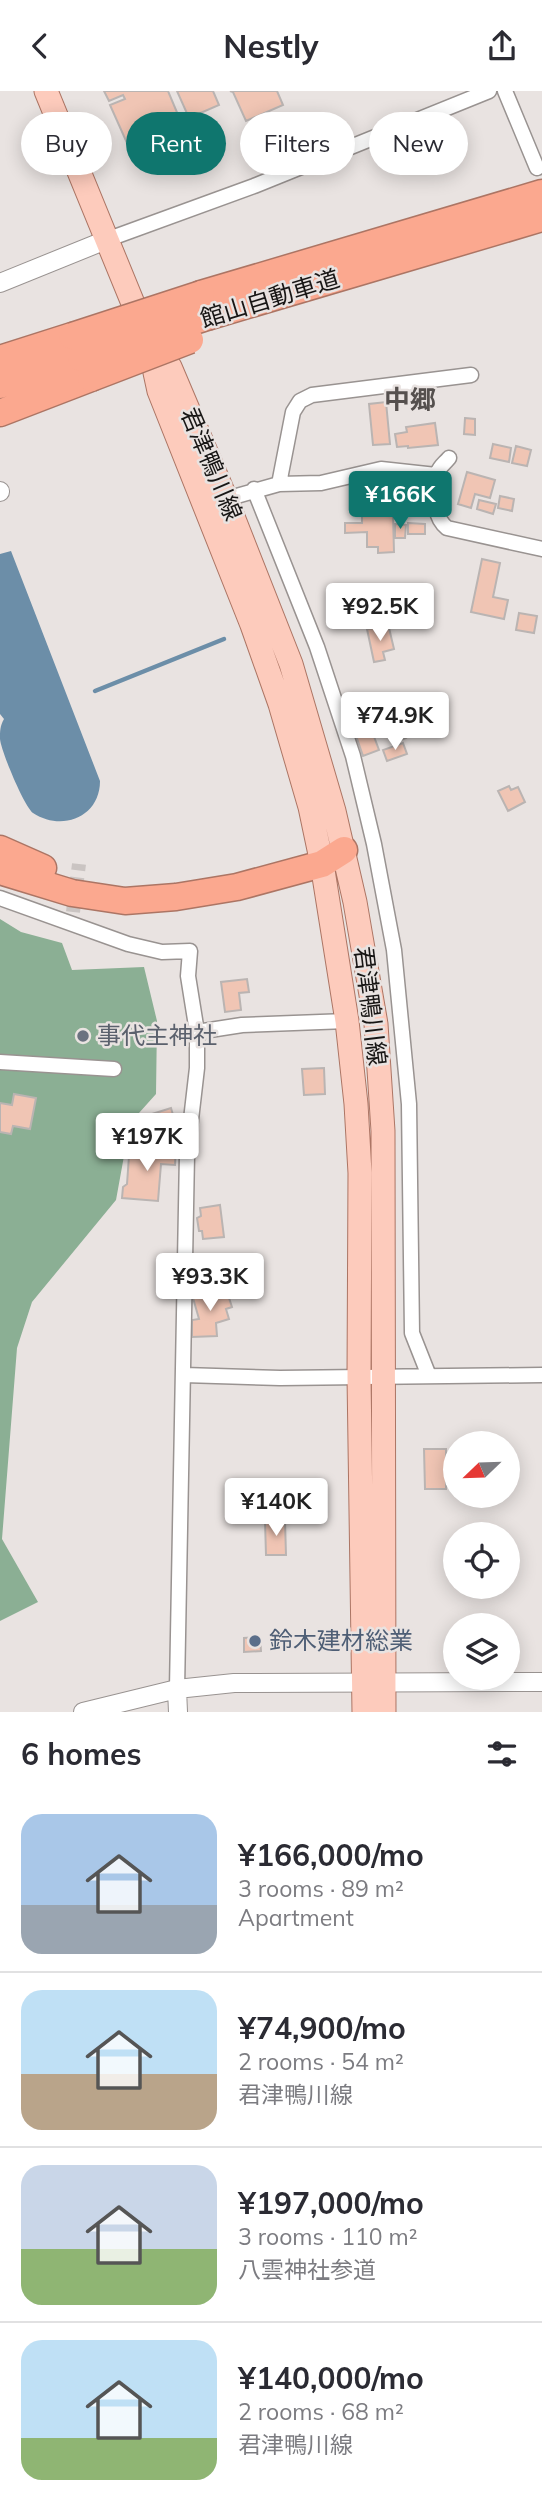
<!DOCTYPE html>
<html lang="en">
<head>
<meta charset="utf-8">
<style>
  :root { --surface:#fff; --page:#f7f7f7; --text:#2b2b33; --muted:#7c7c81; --line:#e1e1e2; --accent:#0f766e }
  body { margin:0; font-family:Mulish,"Noto Sans JP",sans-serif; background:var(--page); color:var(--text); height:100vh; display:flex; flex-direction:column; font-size:26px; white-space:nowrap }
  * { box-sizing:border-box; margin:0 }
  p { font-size:23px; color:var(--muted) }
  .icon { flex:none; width:38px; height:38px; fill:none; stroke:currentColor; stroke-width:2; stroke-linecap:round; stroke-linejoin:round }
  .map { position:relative; height:1621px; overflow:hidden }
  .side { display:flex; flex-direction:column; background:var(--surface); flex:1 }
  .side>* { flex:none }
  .banner { position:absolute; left:21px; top:21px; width:500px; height:63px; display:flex; gap:14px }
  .needle { width:46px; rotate:247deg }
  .controls { position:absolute; left:443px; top:1340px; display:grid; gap:14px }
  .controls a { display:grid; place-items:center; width:77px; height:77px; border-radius:50%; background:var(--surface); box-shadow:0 4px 18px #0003; font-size:35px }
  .price { position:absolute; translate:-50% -60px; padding:0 16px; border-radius:7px; background:#fff; color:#222; font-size:23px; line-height:46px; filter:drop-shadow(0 2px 4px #0008) }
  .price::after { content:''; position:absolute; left:50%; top:42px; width:21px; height:16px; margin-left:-10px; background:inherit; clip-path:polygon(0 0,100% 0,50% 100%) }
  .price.current { background:var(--accent); color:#fff }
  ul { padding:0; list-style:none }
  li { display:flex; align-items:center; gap:21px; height:175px; padding:0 21px }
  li+li { border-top:2px solid var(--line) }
  li span { display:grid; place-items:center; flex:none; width:196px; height:140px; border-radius:21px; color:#555 }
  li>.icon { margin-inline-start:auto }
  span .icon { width:84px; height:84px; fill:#fffc; stroke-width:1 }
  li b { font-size:30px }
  h2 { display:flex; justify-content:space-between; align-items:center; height:84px; padding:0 21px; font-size:30px }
  .chip { padding:0 24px; border-radius:32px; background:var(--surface); box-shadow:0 4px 18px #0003; font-size:24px; line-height:63px }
  .chip.current { background:var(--accent); color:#fff }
  header { display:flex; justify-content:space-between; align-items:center; height:91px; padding:0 21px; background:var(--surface); font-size:32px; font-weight:700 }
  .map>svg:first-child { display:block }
  .forest { fill:#8baf94 }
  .water { fill:#6c8ea8 }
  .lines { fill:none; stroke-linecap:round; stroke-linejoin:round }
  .stream { stroke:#6c8ea8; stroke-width:4.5 }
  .building { fill:#f0c5b4; stroke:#bab4b2; stroke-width:2 }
  .minor-tunnel { stroke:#cac4c2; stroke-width:14; stroke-dasharray:14 7; stroke-linecap:butt }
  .minor-casing { stroke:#999391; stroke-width:17 }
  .tertiary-casing { stroke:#999391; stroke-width:20 }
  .primary-casing { stroke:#ac7564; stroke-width:25 }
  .motorway-casing { stroke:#ac7564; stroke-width:29 }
  .minor { stroke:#fff; stroke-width:14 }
  .tertiary { stroke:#fff; stroke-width:18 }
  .primary { stroke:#fdcbbc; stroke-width:23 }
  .motorway { stroke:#fba88f; stroke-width:26 }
  .motorway-bridge-casing { stroke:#ac7564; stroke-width:29; stroke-linecap:butt }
  .motorway-bridge { stroke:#fba88f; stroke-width:26 }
  .worship-dot { fill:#6b7280; stroke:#e9e3e1; stroke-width:2.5 }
  .service-dot { fill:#5c6f8a; stroke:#e9e3e1; stroke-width:2.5 }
  .labels { text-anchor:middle; stroke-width:5; stroke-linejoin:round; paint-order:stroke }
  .street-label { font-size:24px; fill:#181615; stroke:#e9e3e1 }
  .worship-label { font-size:24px; fill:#5b616d; stroke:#e9e3e1; text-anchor:start }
  .service-label { font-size:24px; fill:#4e5e75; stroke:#e9e3e1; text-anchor:start }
  .neighbourhood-label { font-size:26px; font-weight:bold; fill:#55504e; stroke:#e9e3e1 }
</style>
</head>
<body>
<header><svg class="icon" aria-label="back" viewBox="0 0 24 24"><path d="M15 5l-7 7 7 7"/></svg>Nestly<svg class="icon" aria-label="share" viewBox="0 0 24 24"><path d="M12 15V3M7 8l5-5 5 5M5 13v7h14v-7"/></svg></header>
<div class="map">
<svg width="542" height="1621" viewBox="0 0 542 1621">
  <rect width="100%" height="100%" fill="#e9e3e1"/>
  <path class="forest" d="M0,828L21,841L62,852L72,879L144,876L157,930L156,1003L130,1032L116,1109L32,1211L17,1257L2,1448L38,1511L0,1530Z"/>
  <path class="water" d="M11,460L100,690C100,726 62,741 33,722C24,715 1,660 0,648C0,640 0,635 4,628L0,623V463Z"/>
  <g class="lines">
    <path class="stream" d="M95,600L224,548"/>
  </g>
  <path class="building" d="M104,0H168L184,38L131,61L110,14L125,8L123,4L109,10Z
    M177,0H213L219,14L189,27Z
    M230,0H277L283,14L246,30L233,1Z
    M386,311L390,353L373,354L369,313Z
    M465,327L475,328V344L464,343Z
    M435,332L438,354L408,357V355L397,356L395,343L407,341L406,336Z
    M493,353L511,357L509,371L490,367Z
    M516,355L531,359L527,375L512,372Z
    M467,381L495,389L490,407L475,403L471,417L458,413Z
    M500,405L514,408L512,420L498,417Z
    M413,406H426V424H413Z
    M479,409L496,413L493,423L477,418Z
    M393,424L394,461L378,462V456H367V441L345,442V432H362V425Z
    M408,432L425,433V443H408Z
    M395,433L406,434L405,447H395Z
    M482,468L500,472L493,506L508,509L504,528L471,521Z
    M385,506L388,521L369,525L366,509Z
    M519,522L537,525L534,542L516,539Z
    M374,537L375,540L389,537L394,558L383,561L385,569L374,571L367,538Z
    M395,616L406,647L392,652L387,639L382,641L379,632L375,634L371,624Z
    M367,627L379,659L363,665L352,633Z
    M403,652L407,663L387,670L383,659Z
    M509,695L511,699L518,696L525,711L508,720L498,700Z
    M247,888L249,901L239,902L241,919L225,921L221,891Z
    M324,977L325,1003L304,1004L302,978Z
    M14,1003L36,1007L30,1038L13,1035L11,1043L0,1041V1012L12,1014Z
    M171,1017L177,1038L153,1045V1051L140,1055L136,1040L153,1035L149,1024Z
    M155,1054L176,1055L175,1074L161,1073L158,1110L122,1107L123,1096L127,1093L129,1065L138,1066V1060L154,1061Z
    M220,1114L224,1146L203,1148L202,1140H199L197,1127L201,1125L200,1117Z
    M222,1198L224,1205L228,1204L232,1216L226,1218L229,1228L216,1232L217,1245L192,1246V1229L199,1228L193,1207Z
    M424,1358H446V1398H425Z
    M265,1430H285L286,1464H266Z
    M260,1546L261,1560L244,1561V1547Z"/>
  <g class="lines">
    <path class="minor-tunnel" d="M73,821L79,773"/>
    <g class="minor-casing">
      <path id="minor" d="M505,0L537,77
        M106,149L254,95L489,0
        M449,367C445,372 440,375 438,381C431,396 433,426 447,437L542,458
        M279,393L293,321L300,310L312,304L471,284
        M254,398L317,556L353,665L374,753L394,859L409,1013L412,1242L429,1285
        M226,408L279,393L321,392L381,378L436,384
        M0,807L128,853L162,861L190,860L188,885L197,941V977L187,1063L177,1598
        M197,941L242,934L347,930
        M0,971L114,978
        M184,1284L280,1287L542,1284"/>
    </g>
    <g class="tertiary-casing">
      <path id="tertiary" d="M0,192L106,149
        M0,400V401
        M177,1598L178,1621
        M83,1621L177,1598L234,1592L542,1591"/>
    </g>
    <g class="primary-casing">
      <path id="primary" d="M46,0L148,249L159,300L252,534L280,613L310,716L322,773L347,930L356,1013L360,1082L359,1286L364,1621
        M150,252L170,276L226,408L291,573L334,720L355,811L376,933L383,1040L384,1621"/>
    </g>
    <g class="motorway-casing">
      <path id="motorway" d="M201,203L542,102
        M210,225L542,127
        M0,268L72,245
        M0,294L81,267
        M0,322L91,287
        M0,758L43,777
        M0,780L72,802L125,810L176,806L237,796L322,773L344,759"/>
    </g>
    <use href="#minor" class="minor"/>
    <use href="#tertiary" class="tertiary"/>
    <use href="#primary" class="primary"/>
    <use href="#motorway" class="motorway"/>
    <g class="motorway-bridge-casing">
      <path id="motorway-bridge" d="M72,245L201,203
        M81,267L210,225
        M91,287L190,249"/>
    </g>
    <use href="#motorway-bridge" class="motorway-bridge"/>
  </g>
  <circle class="worship-dot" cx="83" cy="945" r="7"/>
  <circle class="service-dot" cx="255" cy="1550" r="7"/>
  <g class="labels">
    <g class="street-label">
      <text transform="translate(270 208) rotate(-17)" y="8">館山自動車道</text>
      <text transform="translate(211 373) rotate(67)" y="8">君津鴨川線</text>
      <text transform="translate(370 915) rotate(83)" y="8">君津鴨川線</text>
    </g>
    <g class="worship-label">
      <text x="97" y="953">事代主神社</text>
    </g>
    <g class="service-label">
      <text x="269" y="1558">鈴木建材総業</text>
    </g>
    <g class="neighbourhood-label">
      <text x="410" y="318">中郷</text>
    </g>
  </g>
</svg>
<div class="controls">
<a><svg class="needle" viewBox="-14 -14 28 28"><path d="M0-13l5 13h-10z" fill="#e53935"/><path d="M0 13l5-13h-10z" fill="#7c7c81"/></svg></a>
<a><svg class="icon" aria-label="locate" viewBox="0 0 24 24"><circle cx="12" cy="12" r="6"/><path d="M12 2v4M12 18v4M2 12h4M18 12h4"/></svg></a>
<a><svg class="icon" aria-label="layers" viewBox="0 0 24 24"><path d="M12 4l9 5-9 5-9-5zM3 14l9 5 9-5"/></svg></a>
</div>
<b class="price current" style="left:400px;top:440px">¥166K</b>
<b class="price" style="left:380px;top:552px">¥92.5K</b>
<b class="price" style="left:395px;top:661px">¥74.9K</b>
<b class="price" style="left:147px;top:1082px">¥197K</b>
<b class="price" style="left:210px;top:1222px">¥93.3K</b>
<b class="price" style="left:276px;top:1447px">¥140K</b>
<div class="banner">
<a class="chip">Buy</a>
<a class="chip current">Rent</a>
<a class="chip">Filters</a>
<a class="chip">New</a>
</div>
</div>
<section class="side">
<h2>6 homes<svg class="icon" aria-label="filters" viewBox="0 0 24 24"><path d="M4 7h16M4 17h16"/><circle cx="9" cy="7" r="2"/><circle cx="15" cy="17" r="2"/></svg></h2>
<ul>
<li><span style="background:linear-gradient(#a9c7e8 65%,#9aa5b1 0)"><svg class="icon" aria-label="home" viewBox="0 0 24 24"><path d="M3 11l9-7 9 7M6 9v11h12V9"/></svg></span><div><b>¥166,000/mo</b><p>3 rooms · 89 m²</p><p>Apartment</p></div></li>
<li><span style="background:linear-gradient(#bfe0f5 60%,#b9a48a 0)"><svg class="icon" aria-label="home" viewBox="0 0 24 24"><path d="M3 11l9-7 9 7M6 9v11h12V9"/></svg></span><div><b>¥74,900/mo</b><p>2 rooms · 54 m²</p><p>君津鴨川線</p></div></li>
<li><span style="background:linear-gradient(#c9d6e8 60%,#8fb573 0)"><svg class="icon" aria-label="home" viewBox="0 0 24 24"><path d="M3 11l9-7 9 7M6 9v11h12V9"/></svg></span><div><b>¥197,000/mo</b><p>3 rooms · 110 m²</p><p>八雲神社参道</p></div></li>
<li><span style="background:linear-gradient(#bfe0f5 70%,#8fb573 0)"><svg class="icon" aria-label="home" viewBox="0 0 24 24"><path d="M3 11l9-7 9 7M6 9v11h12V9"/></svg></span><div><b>¥140,000/mo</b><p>2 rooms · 68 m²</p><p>君津鴨川線</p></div></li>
</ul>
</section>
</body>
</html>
